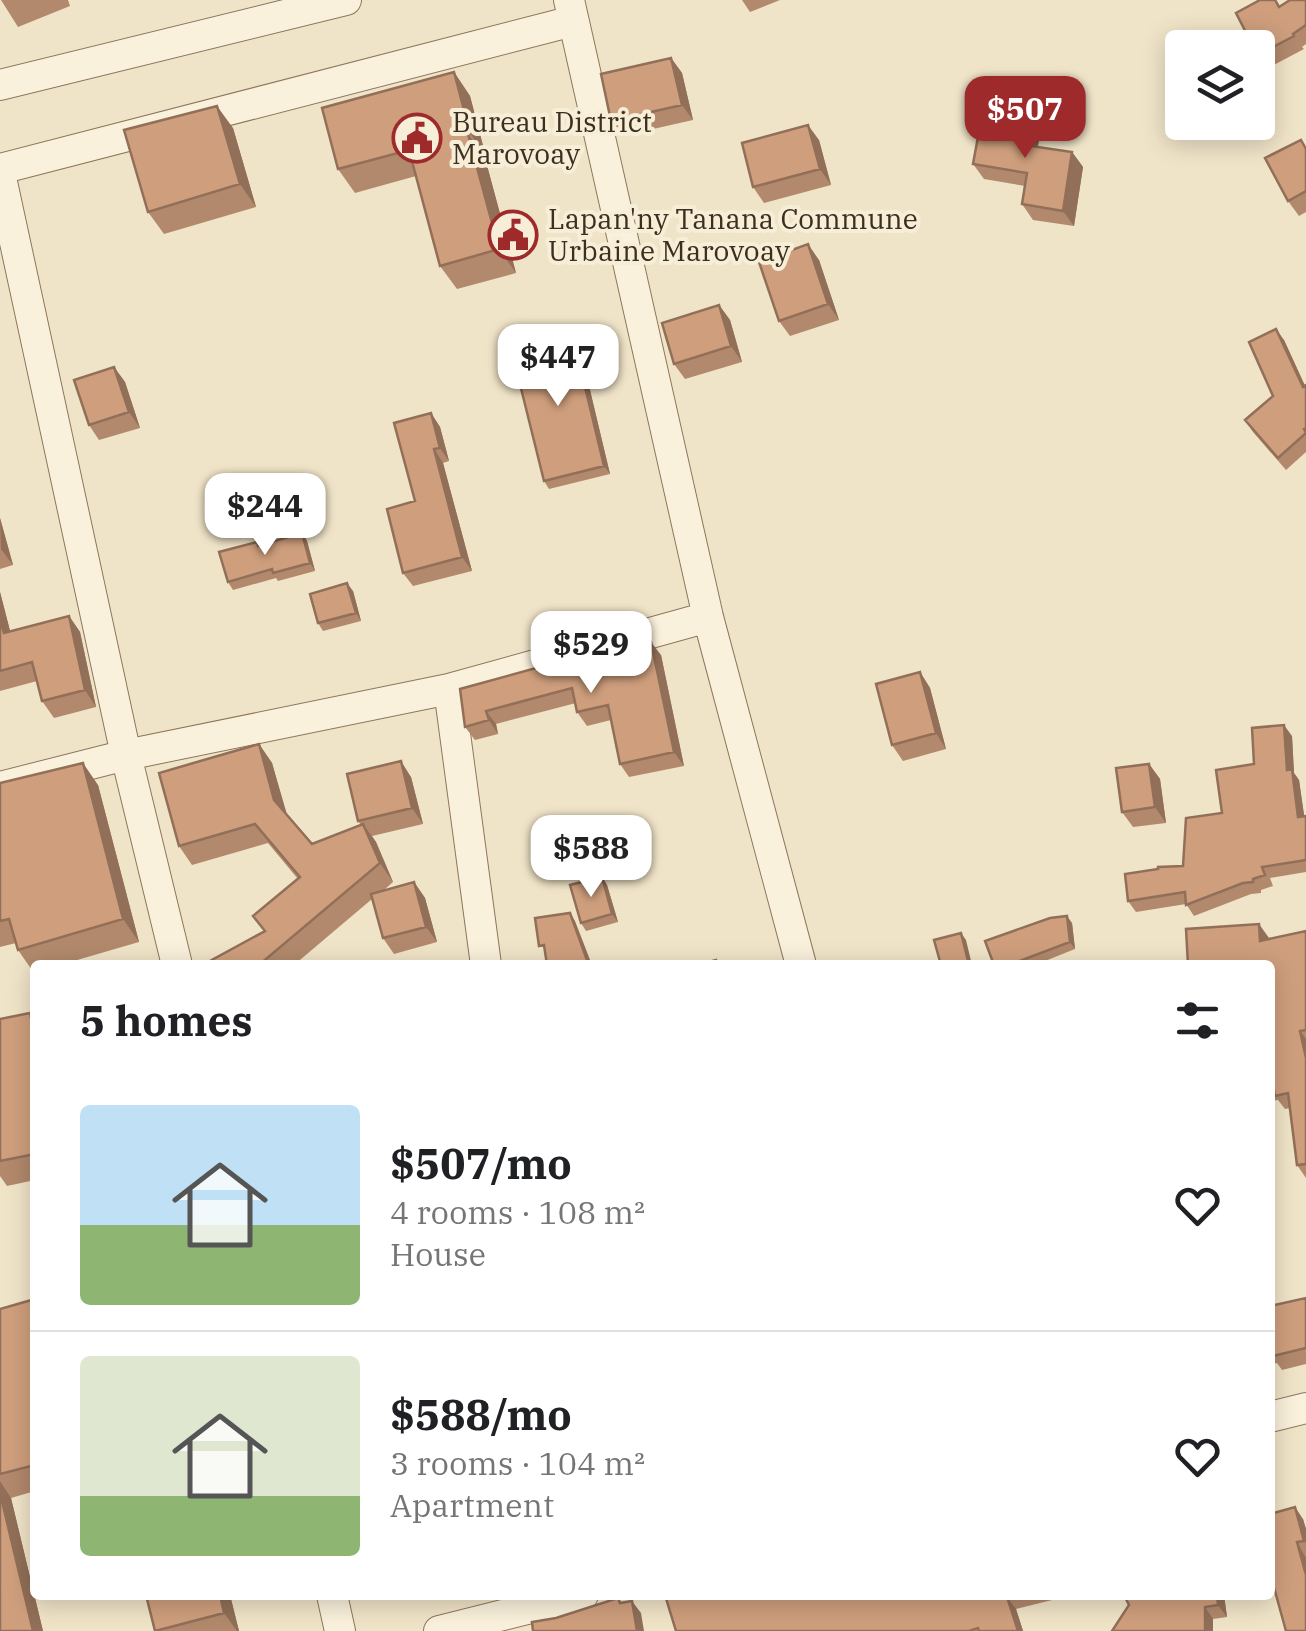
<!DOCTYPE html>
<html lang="en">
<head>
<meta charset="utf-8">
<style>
  :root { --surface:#fff; --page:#f6f6f6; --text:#202124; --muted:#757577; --line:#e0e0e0; --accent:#9e2a2b }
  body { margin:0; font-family:"IBM Plex Serif",serif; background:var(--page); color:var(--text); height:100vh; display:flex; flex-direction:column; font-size:38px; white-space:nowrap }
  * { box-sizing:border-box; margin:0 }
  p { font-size:32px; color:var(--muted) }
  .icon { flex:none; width:55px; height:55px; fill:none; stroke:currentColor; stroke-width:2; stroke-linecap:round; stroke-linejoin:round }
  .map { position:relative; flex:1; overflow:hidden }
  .drawer { position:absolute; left:30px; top:960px; width:1245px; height:640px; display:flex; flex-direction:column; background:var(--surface); border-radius:10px; box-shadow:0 5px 25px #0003 }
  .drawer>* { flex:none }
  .buttons { position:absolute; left:1165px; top:30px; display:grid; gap:20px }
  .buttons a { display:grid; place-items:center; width:110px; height:110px; border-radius:10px; background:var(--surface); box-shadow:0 5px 25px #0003; font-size:50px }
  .price { position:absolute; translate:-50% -85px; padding:0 22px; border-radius:20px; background:#fff; color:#222; font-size:32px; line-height:65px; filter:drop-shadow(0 2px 5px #0008) }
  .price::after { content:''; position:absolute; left:50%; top:60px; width:30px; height:22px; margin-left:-15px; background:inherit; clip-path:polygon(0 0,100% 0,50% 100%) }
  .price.current { background:var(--accent); color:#fff }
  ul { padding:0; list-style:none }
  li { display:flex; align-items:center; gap:30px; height:250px; padding:0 50px }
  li+li { border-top:2px solid var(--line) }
  li span { display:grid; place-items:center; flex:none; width:280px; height:200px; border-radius:10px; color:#555 }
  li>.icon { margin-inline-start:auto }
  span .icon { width:120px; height:120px; fill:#fffc; stroke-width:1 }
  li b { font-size:42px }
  h2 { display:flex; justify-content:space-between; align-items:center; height:120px; padding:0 50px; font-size:42px }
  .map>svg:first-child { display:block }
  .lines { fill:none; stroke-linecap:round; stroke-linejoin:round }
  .minor-casing { stroke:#8d765c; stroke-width:32 }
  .minor { stroke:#faf1dc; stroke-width:30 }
  .wall { fill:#b2896c }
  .shaded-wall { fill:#916f58 }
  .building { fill:#cf9f7d; stroke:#916f58; stroke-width:2.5 }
  .labels { text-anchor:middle; stroke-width:8; stroke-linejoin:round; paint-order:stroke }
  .poi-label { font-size:28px; fill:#3d2e20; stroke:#f7eed8; text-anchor:start }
</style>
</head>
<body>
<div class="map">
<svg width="1306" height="1631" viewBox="0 0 1306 1631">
  <rect width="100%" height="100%" fill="#f0e4c8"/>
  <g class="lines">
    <g class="minor-casing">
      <path id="minor" d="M569,0L708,617L801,965
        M0,85L346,0
        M0,169L573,21
        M0,173L126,755L177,965
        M449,689L486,965
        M0,787L126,755L449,689L708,617
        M1270,1417L1306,1408
        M332,1595L340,1631
        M439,1631L583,1595"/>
    </g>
    <use href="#minor" class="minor"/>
  </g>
  <path class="wall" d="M1,0H68L70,6L18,27Z
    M742,0H780L750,12Z
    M1276,0L1280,6L1306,0V44L1302,47L1304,49L1268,68L1258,53Z
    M671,58L682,73L693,120L622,136L611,121Z
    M454,72L470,96L486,157L485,158L516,273L457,289L440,266L416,176L355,193L338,169Z
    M1028,124L1039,139L1038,147L1072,152L1083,167L1074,226L1033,220L1022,204L1025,186L984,179L973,164Z
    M233,128L256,207L164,234L148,212Z
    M819,140L831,185L764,203L753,187Z
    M1306,146V212L1299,216L1288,201Z
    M819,260L839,320L790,336L779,321Z
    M719,305L730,320L742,362L685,379L674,364Z
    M1284,340L1305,386L1306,385V452L1286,470L1253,432L1245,420L1273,396Z
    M579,344L610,474L549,489L544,481Z
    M114,367L125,382L140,428L99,440L89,425Z
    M431,413L440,427L449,461L443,463L472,571L413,586L403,573Z
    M0,518L13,565L0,569Z
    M302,533L307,541L315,571L278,581L276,578L233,590L228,582L259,546Z
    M353,591L361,621L323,631L318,623Z
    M0,592L10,631L69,616L80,632L96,707L54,718L42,701L37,681L0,691Z
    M661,655L684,766L629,777L620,764L611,720L587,726L577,712L576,703L496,724L498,734L475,740L465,727L460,689Z
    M920,672L930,688L946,749L903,761L892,745Z
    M1292,736L1294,773L1299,780L1304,816H1306V872L1270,878L1273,886L1261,890V893L1251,894L1194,916L1186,904L1136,912L1128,901L1183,866L1222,813Z
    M259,744L272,763L286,814L312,844L361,825L358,821L411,777L423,824L372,836L376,842L393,882L383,891L414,882L425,898L437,942L394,954L383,938L372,899L294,965H212L264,931L253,916L298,879L268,843L192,865L179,846Z
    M1149,764L1160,779L1166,823L1133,827L1122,812Z
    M0,783L98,785L139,942L60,965H35L34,973L18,950L16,943L0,947Z
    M602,877L607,885L618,922L586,931L581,923Z
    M1072,923L1075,949L1035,965H994Z
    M1306,931V1178L1297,1165L1290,1108L1285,1109L1278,1100L1270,1101L1269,938V939Z
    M30,1013L35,1020V1180L7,1186L0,1176V1019Z
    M1306,1298V1364L1282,1370L1277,1363L1270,1365V1306Z
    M35,1299V1491L11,1498L43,1631H0V1309Z
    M1303,1519L1306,1529V1631L1270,1573Z
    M230,1595L239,1631H155Z
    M665,1595H1064V1597L1016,1609L1023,1631H676Z
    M1124,1595H1224L1227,1617L1213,1619V1631H1112L1129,1605Z"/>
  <path class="shaded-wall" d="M671,58L682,73L693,120L682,105Z
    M454,72L470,96L486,157L470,133Z
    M217,106L233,128L256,207L240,184Z
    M1028,124L1039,139L1035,161L1024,145Z
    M808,125L819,140L831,185L820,169Z
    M468,134L485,158L516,273L499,249Z
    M1072,152L1083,167L1074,226L1063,211Z
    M808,244L819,260L839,320L828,304Z
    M719,305L730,320L742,362L731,346Z
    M1276,329L1284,340L1306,388L1303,387Z
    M573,337L579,344L610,474L604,466Z
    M114,367L125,382L140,428L129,412Z
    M431,413L440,427L449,461L440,448Z
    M434,449L443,463L472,571L462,557Z
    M0,518L13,565L1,549Z
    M302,533L307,541L315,571L310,563Z
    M347,583L353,591L361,621L356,613Z
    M0,592L15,650L4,633L0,620Z
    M69,616L80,632L96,707L85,690Z
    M651,642L661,655L684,766L674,752Z
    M920,672L930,688L946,749L936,733Z
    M486,711L496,724L498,734L489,720Z
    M1284,725L1292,736L1294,773L1299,780L1306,828L1298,817L1287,770Z
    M259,744L272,763L288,818L274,800Z
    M401,761L411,777L423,824L412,808Z
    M83,763L98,785L139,942L123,919Z
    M1149,764L1160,779L1166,823L1155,807Z
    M363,824L376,842L393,882L380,863Z
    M602,877L607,885L618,922L612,914Z
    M414,882L425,898L437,942L426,927Z
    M570,913L575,921L592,965L588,963Z
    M1067,916L1072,923L1075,949L1070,942Z
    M1259,924L1269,938L1270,955L1260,941Z
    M961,933L966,940L972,965H969Z
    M1300,1031L1306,1039V1058Z
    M0,1481L11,1498L43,1631H33L0,1493Z
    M1295,1507L1303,1519L1306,1529V1544Z
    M1297,1542L1306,1558V1575Z
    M220,1595H230L239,1631H237L224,1613Z
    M1217,1595H1224L1227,1617L1218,1605Z
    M1007,1597L1016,1609L1023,1631H1018Z
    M632,1601L641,1613L644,1631H637Z
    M1205,1607L1213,1619V1631H1205Z"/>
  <path class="building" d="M1260,0H1275L1279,7L1290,0H1306V25L1293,34L1294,36L1258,55V48H1254L1236,13Z
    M671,58L682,105L611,121L601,74Z
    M454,72L470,133L468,134L499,249L440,266L409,150L338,169L322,108Z
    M217,106L240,184L148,212L124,130Z
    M982,115L1028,124L1024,145L1072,152L1063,211L1022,204L1027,173L973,164Z
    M808,125L820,169L753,187L742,143Z
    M1301,140L1306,149V191L1288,201L1265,158Z
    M808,244L828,304L779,321L759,262Z
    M719,305L731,346L674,364L662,323Z
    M1276,329L1303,387L1306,385V428L1304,429L1306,433L1278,458L1245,420L1273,396L1249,342Z
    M573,337L604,466L544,481L512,352Z
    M114,367L129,412L89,425L74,380Z
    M431,413L440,448L434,449L462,557L403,573L387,509L415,501L394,423Z
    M302,533L310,563L273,573L272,569L228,582L219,552L257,542L258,546Z
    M347,583L356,613L318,623L310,594Z
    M69,616L85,690L42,701L32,662L0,671V620L4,633Z
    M651,642L674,752L620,764L608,705L577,712L572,688L486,711L489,720L465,727L460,689L565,660Z
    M920,672L936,733L892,745L876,684Z
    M1284,725L1287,770L1292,769L1298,817L1306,816V860L1262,867L1265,875L1253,879V882L1243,883L1186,905L1185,892L1128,901L1125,874L1158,869V867L1183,866L1186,818L1222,813L1216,770L1254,764L1252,728Z
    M259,744L274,800L312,844L363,824L380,863L260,964L261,965H212L210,961L265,931L253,916L300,877L255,824L179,846L159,773Z
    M401,761L412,808L358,821L347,774Z
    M83,763L123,919L18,950L9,919L0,921V783Z
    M1149,764L1155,807L1122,812L1116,768Z
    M602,877L612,914L581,923L570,885Z
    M414,882L426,927L383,938L371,894Z
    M570,913L588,963L574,965H547L544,945L539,946L535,918Z
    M1067,916L1070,942L1009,965H994L985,941L1050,918Z
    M1259,924L1260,941L1306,931V1030L1300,1031L1306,1058V1164L1297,1165L1288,1093L1275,1096L1273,1085L1270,1086V965H1188L1186,929Z
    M961,933L969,965H941L934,940Z
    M716,960L717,965H697Z
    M30,1013L35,1037V1154L0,1161V1019Z
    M1306,1298V1348L1273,1356L1270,1349V1306Z
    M35,1299V1465L0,1474V1309Z
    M0,1493L33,1631H0Z
    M1295,1507L1304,1541L1297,1542L1306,1575V1631H1286L1270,1573V1514Z
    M146,1595H220L224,1613L155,1631Z
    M665,1595H1015L1007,1597L1018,1631H979L978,1628L969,1631H676Z
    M1124,1595H1217L1218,1605L1205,1607V1631H1112L1129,1605Z
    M618,1598L620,1603L632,1601L637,1631H533L532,1622L556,1618Z"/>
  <defs>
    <g id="civic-ring" transform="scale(2.5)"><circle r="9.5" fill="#f7eed8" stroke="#9e2a2b" stroke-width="1.5"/><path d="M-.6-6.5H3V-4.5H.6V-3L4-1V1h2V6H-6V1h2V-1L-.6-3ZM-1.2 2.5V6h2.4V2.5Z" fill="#9e2a2b"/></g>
  </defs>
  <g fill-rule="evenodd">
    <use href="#civic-ring" x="417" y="138"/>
    <use href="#civic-ring" x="513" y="235"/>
  </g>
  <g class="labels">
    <g class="poi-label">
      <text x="452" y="132">Bureau District<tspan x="452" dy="32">Marovoay</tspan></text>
      <text x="548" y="229">Lapan'ny Tanana Commune<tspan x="548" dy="32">Urbaine Marovoay</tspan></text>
    </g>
  </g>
</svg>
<div class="buttons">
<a><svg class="icon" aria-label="layers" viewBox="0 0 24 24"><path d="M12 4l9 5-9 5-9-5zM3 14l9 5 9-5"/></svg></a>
</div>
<b class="price current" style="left:1025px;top:161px">$507</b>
<b class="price" style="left:558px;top:409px">$447</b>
<b class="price" style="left:265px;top:558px">$244</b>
<b class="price" style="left:591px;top:696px">$529</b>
<b class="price" style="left:591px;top:900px">$588</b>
<section class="drawer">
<h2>5 homes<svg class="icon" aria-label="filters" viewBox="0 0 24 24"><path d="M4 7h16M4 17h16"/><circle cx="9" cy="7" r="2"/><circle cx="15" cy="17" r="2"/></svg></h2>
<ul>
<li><span style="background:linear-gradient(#bfe0f5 60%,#8fb573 0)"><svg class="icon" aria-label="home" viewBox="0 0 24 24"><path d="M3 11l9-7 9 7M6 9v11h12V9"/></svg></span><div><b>$507/mo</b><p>4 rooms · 108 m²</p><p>House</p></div><svg class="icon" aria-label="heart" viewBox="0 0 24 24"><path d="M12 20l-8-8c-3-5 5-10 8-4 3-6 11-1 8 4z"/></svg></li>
<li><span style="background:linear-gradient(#dfe7d0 70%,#8fb573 0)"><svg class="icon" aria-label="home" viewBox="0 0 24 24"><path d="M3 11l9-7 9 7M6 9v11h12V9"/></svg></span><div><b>$588/mo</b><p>3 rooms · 104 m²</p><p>Apartment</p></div><svg class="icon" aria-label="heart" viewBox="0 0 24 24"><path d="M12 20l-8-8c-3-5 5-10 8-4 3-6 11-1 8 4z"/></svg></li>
</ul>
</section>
</div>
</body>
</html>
